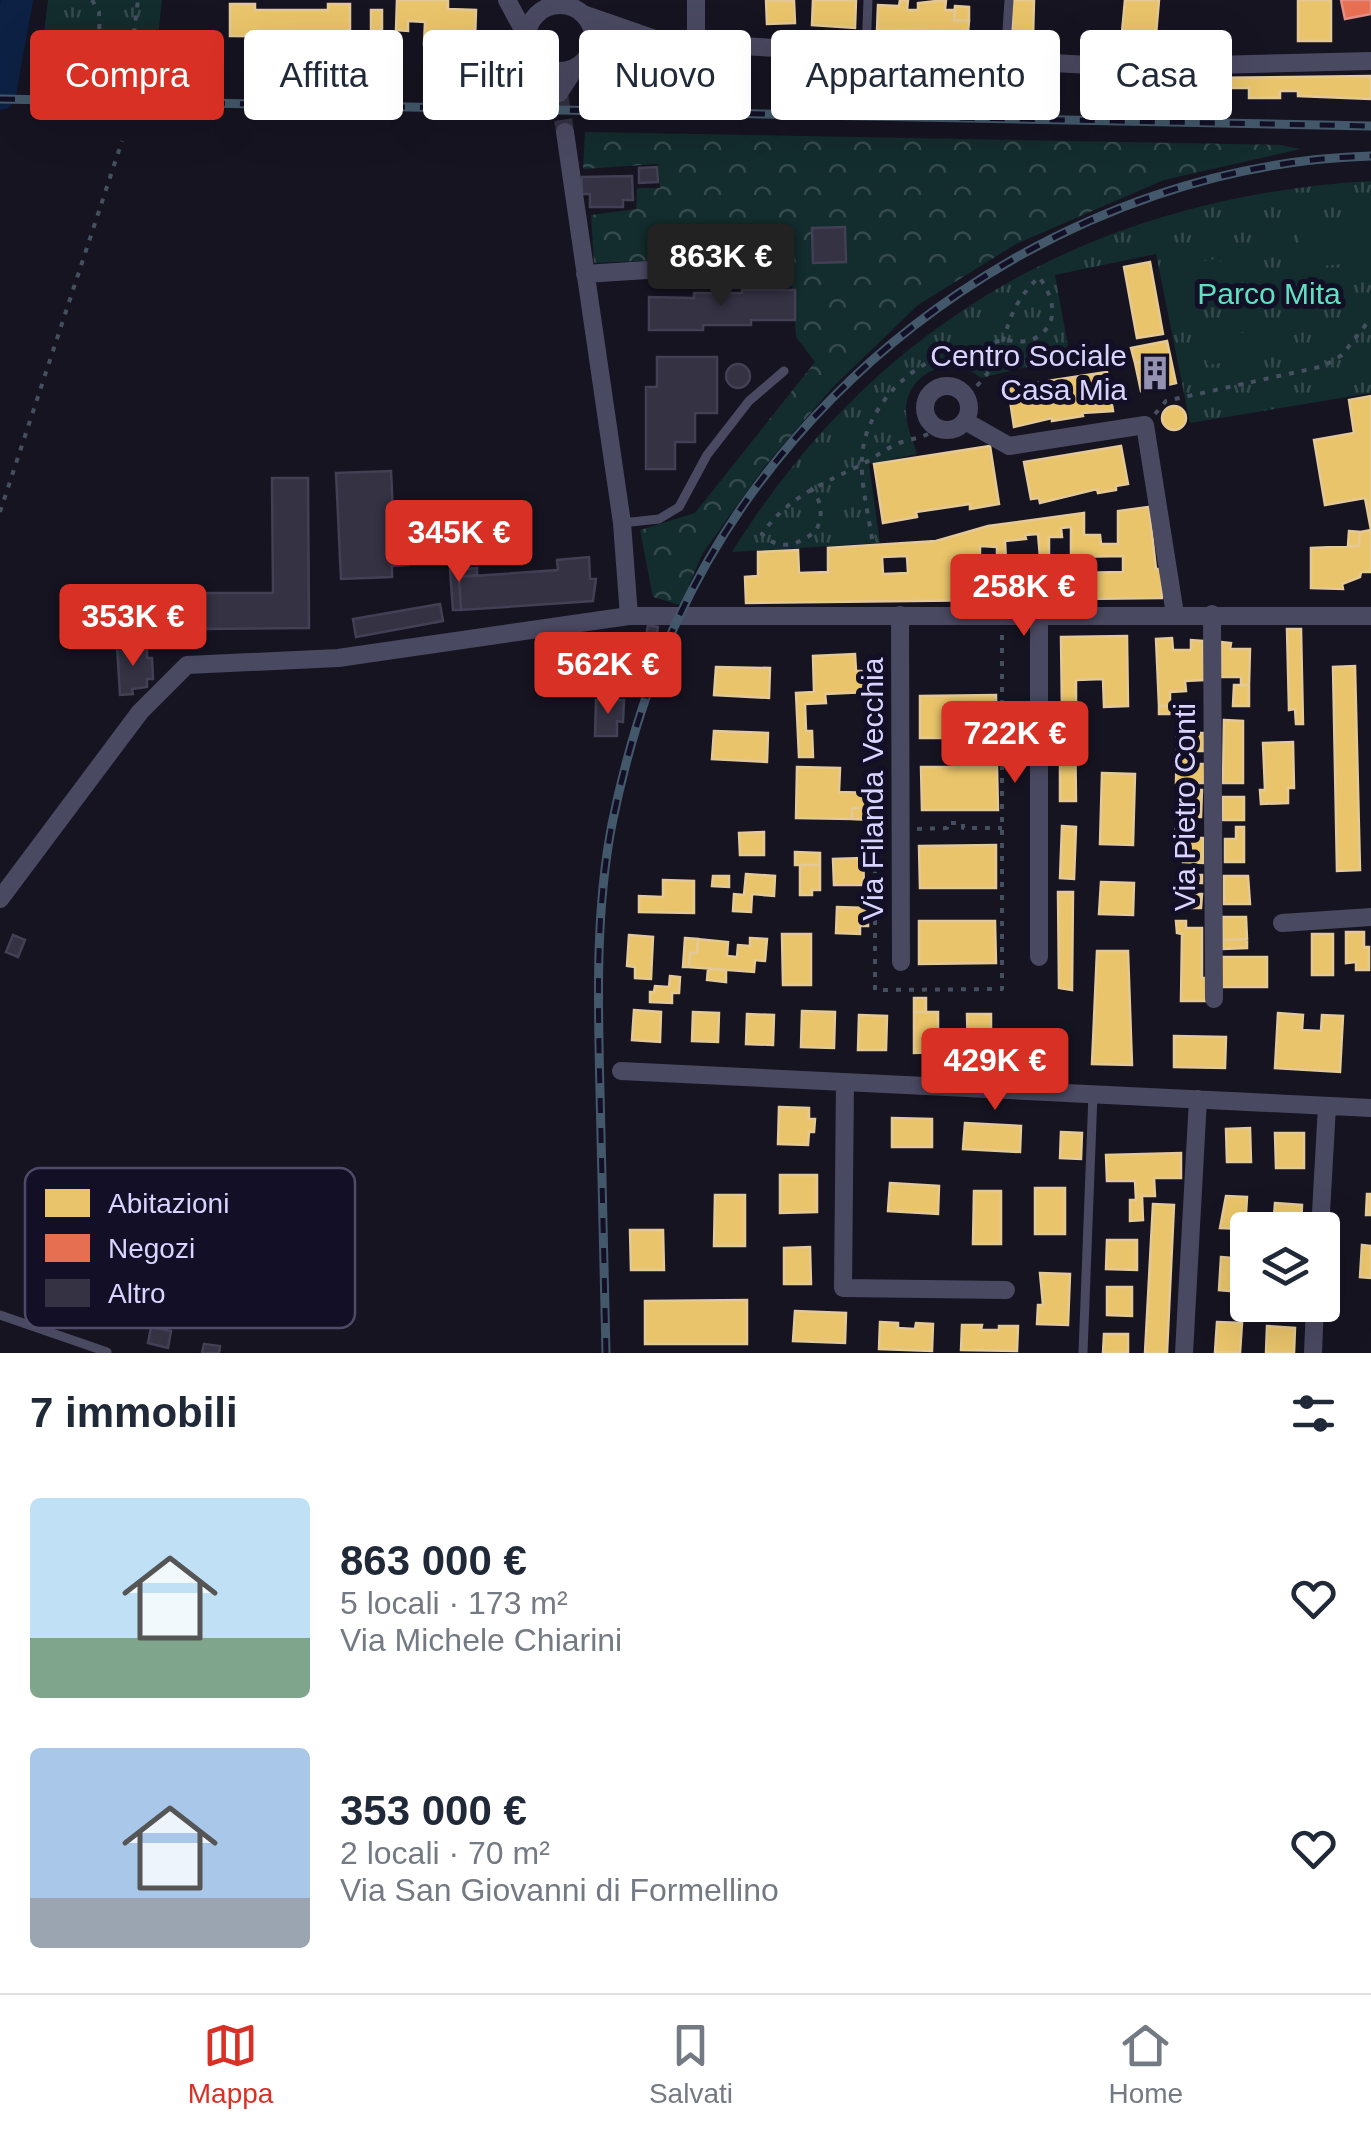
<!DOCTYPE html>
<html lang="it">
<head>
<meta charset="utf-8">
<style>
  :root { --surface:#fff; --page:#f2f2f3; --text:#1f2937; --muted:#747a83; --line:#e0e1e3; --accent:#d93025 }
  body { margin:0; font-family:Arial,sans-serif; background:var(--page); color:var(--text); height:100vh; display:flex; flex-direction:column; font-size:38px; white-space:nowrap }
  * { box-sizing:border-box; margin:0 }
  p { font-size:32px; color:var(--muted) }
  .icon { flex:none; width:55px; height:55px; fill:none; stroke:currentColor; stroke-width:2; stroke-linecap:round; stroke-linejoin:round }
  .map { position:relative; height:1353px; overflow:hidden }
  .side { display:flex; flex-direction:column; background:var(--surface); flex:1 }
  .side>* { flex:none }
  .top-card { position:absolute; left:30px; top:30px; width:1312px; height:90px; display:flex; gap:20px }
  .tools { position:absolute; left:1230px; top:1212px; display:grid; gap:20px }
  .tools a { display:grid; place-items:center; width:110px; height:110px; border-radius:10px; background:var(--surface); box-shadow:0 10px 40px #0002; font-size:50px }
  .price { position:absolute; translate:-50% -85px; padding:0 22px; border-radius:10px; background:var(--accent); color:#fff; font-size:32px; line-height:65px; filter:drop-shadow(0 2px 5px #0008) }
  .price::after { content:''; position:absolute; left:50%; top:60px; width:30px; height:22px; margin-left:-15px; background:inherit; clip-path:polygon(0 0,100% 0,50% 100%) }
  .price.current { background:#222; color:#fff }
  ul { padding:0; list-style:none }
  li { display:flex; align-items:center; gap:30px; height:250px; padding:0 30px }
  li span { display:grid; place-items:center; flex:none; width:280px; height:200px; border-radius:10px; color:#555 }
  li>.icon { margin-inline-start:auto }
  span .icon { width:120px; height:120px; fill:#fffc; stroke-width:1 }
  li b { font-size:42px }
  h2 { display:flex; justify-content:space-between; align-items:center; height:120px; padding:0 30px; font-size:42px }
  .pill { padding:0 35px; border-radius:10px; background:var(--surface); box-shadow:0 10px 40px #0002; font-size:35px; line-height:90px }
  .pill.current { background:var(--accent); color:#fff }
  .menu { display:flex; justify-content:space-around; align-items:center; height:140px; border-top:2px solid var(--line); background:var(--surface); font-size:28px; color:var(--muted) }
  .menu a { display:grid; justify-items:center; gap:5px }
  .menu .current { color:var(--accent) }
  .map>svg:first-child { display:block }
  .grass { fill:url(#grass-tufts) }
  .forest { fill:url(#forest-crowns) }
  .garden { fill:#132c2d }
  .homes { fill:#e9c46a; stroke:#e4c997; stroke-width:2.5; fill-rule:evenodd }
  .shops { fill:#e76f51; stroke:#e38d85; stroke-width:2.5 }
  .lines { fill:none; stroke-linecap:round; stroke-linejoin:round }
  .river { stroke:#0d2144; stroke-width:32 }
  .building { fill:#343243; stroke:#433f54; stroke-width:2.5 }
  .minor-tunnel { stroke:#333142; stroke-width:18; stroke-dasharray:18 9; stroke-linecap:butt }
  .path { stroke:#44505f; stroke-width:4; stroke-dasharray:5 8; stroke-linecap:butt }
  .service { stroke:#4a4962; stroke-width:9 }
  .minor { stroke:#4a4962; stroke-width:18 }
  .rail-casing { stroke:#43596b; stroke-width:9 }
  .rail { stroke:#130f26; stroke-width:5; stroke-dasharray:15; stroke-linecap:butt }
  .labels { text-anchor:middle; stroke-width:10; stroke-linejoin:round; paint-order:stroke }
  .park-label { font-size:30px; fill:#5fe0c0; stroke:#130f26 }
  .poi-label { font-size:30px; fill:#d9d4ff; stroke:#130f26; text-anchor:end }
  .street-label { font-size:30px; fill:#d9d4ff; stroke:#130f26 }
  .key { fill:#130f26; stroke:#4e4a67; stroke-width:2.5 }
  .key-label { font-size:28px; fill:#d9d4ff }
</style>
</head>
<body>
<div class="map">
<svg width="1371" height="1353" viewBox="0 0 1371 1353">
  <defs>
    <pattern id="grass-tufts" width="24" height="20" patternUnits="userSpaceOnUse" patternTransform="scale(2.5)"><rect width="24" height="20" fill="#132c2d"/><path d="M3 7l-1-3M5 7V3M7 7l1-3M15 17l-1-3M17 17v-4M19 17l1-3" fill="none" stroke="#354a4c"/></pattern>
    <pattern id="forest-crowns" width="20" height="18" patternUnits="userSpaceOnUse" patternTransform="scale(2.5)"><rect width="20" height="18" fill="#132c2d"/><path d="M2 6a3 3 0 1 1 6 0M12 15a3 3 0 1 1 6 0" fill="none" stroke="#354a4c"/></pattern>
  </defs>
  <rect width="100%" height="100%" fill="#161421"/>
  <path class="grass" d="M48,0H162L153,82L39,75Z
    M1371,181V393L1190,423L1156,254L1055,275L1070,357L981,378C953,354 909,370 906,408C905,423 913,440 917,454L869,464L880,543L732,552C877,319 1098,197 1371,181Z"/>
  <path class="forest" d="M585,132L1280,145L1301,149L1164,180L1016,244L918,305L833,387L765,466L703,553L680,605L653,597L640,530L695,513L815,362L796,337L790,254L594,263L591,215L636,209L637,188H660L658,164L583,169Z"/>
  <path class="garden" d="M1371,226V261L1303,268L1298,232Z
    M1220,258L1225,290L1170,300L1164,268Z
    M1256,331L1260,357L1207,365L1203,339Z"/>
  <path class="homes" d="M397,0H448V9L476,10L475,41L464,40V45H451V40L424,44L425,22L408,21V31L396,30Z
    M766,0L794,1L795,23L767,24Z
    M813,0H856L855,28L812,25Z
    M900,0H908L907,10H918V3L946,0L945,10H955L954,20L969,21L968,32L877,30L878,5L899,6Z
    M1012,0H1034L1033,38H1012Z
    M1125,0H1159L1155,46L1121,43Z
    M1298,0H1331V41H1298Z
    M230,4H255V10H328V4H350V37L230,36Z
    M955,6L969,7V21L954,20Z
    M371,10H382V54H371Z
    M1371,76V99L1298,96V91H1280V98H1249V88H1201V78Z
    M1181,78H1201V88L1181,87Z
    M1150,262L1163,334L1137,338L1124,267Z
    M1167,341L1170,355L1135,363L1131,348Z
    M1170,355L1176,383L1141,391L1135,363Z
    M1107,372L1113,411L1082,413L1083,416L1052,421V418L1014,427L1008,387Z
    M1371,396V572H1361L1360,577L1342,584L1343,589L1311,588V548L1359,546L1360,532L1371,530L1365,498L1325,505L1314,440L1354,433L1349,400Z
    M1162 418a12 12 0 1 1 24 0a12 12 0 1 1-24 0Z
    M990,446L999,504L970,509V504L916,512L917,517L883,523L874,464Z
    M1121,446L1128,484L1116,486V490L1098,493L1097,489L1040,503L1039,498L1031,499L1024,462Z
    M1149,507L1156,569H1162V598L746,603L745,577L758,576V552L798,550L799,573L828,572V548L936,541L988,526L1084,513V535H1100L1101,544H1118V511ZM1071,527V557L1123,556V572L1070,573L1069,566H1062V574H1049V537H1062L1061,528ZM1038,534L1041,569L1012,571L1011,560L1006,561L1005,541L1026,539L1025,535ZM980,546L997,547V558H992V566H984V575H972V558H980ZM907,556L908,573L883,574L882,557Z
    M1349,531L1360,532L1359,546H1348Z
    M1287,629H1301L1303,724H1296L1295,709L1289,710Z
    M1127,636L1128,706L1104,707L1103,679L1076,680V714H1062L1061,637Z
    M1172,638L1173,650H1191V640L1203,641L1204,680L1185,681L1186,691L1170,692V706H1159L1156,639Z
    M1221,642L1231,643L1230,649H1250L1249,685H1241V677H1221Z
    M855,654L856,671H866L867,692L825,694L826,703L805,704L806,731H812L813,757H799L796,693L814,692L813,656Z
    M1355,666L1360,870L1337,871L1333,667Z
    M716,667L770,668L769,698L714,695Z
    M1234,685H1249V706H1233Z
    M996,695L997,738H920V696Z
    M1159,706H1170L1171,714H1159Z
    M1188,707L1189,721H1177L1176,708Z
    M1224,720L1243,721V783H1223Z
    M1177,721H1189V733H1177Z
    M1075,725L1076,801H1060V726Z
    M714,731L768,733L767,762L712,759Z
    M1177,733H1204V751H1187V764H1205L1204,783H1176Z
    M1293,742L1294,788H1288V803L1261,804L1260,790H1265L1263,743Z
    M797,767L840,768L839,792L873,793V808H852V819L796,818Z
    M921,767H997L998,810H922Z
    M1102,773L1135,774L1133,845L1100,844Z
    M1190,790H1202L1201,817H1181L1182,796H1190Z
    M1223,797H1244V820H1222Z
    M852,808H873L872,820L852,819Z
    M1176,825H1188L1187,838H1203V863L1183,862V850H1175Z
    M1062,826L1076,827L1074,879L1060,878Z
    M1236,827H1244V862H1225V839H1236Z
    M764,832V855H740L739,833Z
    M996,845V888H920L919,846Z
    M795,852L820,853V865H795Z
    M863,858L864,885H834L833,859Z
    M800,865H820V890H812V895H800Z
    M746,874L775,876L774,896L752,894L751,912L733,911L734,894L744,895Z
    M1182,875H1202V883H1182Z
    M713,876H729V887L712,886Z
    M1224,876H1248L1250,904H1224Z
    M663,880L694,881V913L639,912V896L663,897Z
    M1101,882L1134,883L1133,915L1099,914Z
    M1182,883H1195V894H1202L1201,908H1181Z
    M1058,892H1073L1072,990L1059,988Z
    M837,907L868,908V926H860V934L836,933Z
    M1222,917H1246L1247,939L1223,940Z
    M919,921H995L996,963L919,964Z
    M1176,921H1186V928H1202V978H1207V1001H1181L1182,934L1177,933Z
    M1346,932H1364V947H1369V970H1356V962L1346,963Z
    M782,934H811V985H783Z
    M1312,934H1333V975H1312Z
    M629,935L653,937L651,979L635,978V967L627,966Z
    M685,938L698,939L697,953H690L689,967H683Z
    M750,938L767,939L765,961L755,960L754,972L689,967L690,953H697L698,939L728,942L727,956L737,957L738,945L750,946Z
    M1247,939V948L1223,949V940Z
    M1097,951H1128L1132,1065L1092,1064Z
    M1221,957H1267V987H1221Z
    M708,969L726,970V982L707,980Z
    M670,976L680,977L679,993H672V1003L650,1002V992H654L655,986L669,987Z
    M914,998H926V1012H914Z
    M634,1010L661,1012L660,1042L632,1040Z
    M802,1011L835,1012L834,1048L801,1047Z
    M693,1012L719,1013L718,1042L692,1041Z
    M914,1012H938V1052L914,1053Z
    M1278,1013L1303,1015L1302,1030L1321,1031L1322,1015L1343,1016L1340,1072L1275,1068Z
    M747,1014L774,1015L773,1045L746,1044Z
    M967,1014H991V1054L968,1055Z
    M859,1015L887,1016L886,1050H858Z
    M1018,1031H1061V1058L1018,1059Z
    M1174,1036L1226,1037L1225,1068L1174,1067Z
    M779,1107L809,1108V1119H815L814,1132H809L808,1145L778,1144Z
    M892,1118L932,1119V1147H892Z
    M965,1123L1021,1126L1020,1152L963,1149Z
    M1250,1128L1251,1162H1227L1226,1129Z
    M1061,1132L1082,1133L1081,1159L1060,1158Z
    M1275,1133H1304V1168H1276Z
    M1181,1153V1178H1154L1155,1196H1142L1143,1220L1130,1221V1200H1136L1135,1181H1107L1106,1155Z
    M780,1175H817V1212L780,1213Z
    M890,1183L939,1186L938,1214L888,1211Z
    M1035,1188H1065V1234H1035Z
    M974,1191H1001V1244H973Z
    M1367,1194H1371V1215H1366Z
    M715,1195H745V1246H714Z
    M1226,1196L1247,1197L1245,1229L1220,1228Z
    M1275,1203L1302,1205L1301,1230H1273Z
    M1153,1204L1174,1205L1167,1353H1145Z
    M630,1230H663L664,1270H631Z
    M1107,1240H1137V1270L1106,1269Z
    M1362,1245L1371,1246V1278L1360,1277Z
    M810,1247L811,1284H784V1248Z
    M1221,1257L1243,1259L1240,1292L1219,1290Z
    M1040,1273L1070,1274L1068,1325L1037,1324L1038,1305H1043Z
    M1107,1287H1132V1316L1107,1315Z
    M747,1300V1344H645V1301Z
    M795,1311L846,1313L845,1343L793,1341Z
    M880,1322L898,1323V1328L915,1329L916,1323L933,1324L932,1351L879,1349Z
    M1217,1322L1242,1323L1240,1353L1215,1352Z
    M962,1325H982L981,1330H999V1326H1018L1017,1351L961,1350Z
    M1267,1326L1295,1328L1294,1353H1266Z
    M1104,1334H1128V1353H1103Z"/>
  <path class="shops" d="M1341,0H1371V14L1345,19Z"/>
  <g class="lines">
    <path class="river" d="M0,94L17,0"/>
  </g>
  <path class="building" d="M657,167L658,182L639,183V168Z
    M632,176L633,200H623V207H590V194H582V177Z
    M845,227L846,262L813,263L812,228Z
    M742,290H795V320H751V325H703V330H649V297L694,298V293H742Z
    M657,357H717V413H695V442H675V469H646V387H657Z
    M726 376a12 12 0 1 1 24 0a12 12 0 1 1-24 0Z
    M391,471L393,515L407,514L409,565L392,566V577L341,579L336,473Z
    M272,478H308L309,628L205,629V593H273Z
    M589,557L590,579H596L593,601L461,610L459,577L558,570L557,560Z
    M477,568V575L459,577L461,610H453L450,570Z
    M440,604L443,621L356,637L353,619Z
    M648,625L658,627L656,638L646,636Z
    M626,637L648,644L638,676L623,671L627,656L620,654Z
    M134,645V650L147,649V658H152L153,679H147V687L132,689L133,694L120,695L117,646Z
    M620,654L627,656L623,671L633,675L630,683L613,678Z
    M596,700H624L623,722L617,721V736H595Z
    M13,935L25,940L18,957L6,952Z
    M151,1327L171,1331L168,1348L148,1343Z
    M204,1344L220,1346L219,1353H202Z"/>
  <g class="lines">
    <path class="minor-tunnel" d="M559,93L565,132"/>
    <path class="path" d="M92,0L99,12L100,54L123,60L131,55
      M129,72L138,0
      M1155,414L1166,401L1324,366L1342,355L1371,318
      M810,488C823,501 823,516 816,531C798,545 780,552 762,534C788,497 820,485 859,466C873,459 887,447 902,442C916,438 925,437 939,428
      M0,512L122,141
      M872,539C867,504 855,466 867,432C881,394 915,362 955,352C963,350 971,351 978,349C986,348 992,342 1000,341C1012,338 1024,346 1037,337C1061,322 1053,296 1039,277C1001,313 1011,339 987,374C981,382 973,390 966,398
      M917,829L947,828V823H963V828H1002
      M882,844L875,855V990L1002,989V634"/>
    <path class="service" d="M866,52L868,0
      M1005,60L1009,0
      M622,523L659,519L679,507L707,455L749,401L784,371
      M0,1315L107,1352
      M1083,1353L1093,1094"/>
    <path class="minor" d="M507,0L527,37
      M696,0V43
      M527 38a33 33 0 1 1 66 0a33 33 0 1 1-66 0Z
      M583,14L655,39
      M588,55L626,46L665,42L1127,67L1371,61
      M559,93L576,67
      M565,132L622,523L629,616
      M585,274L785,261
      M925 408a22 22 0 1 1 44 0a22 22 0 1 1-44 0Z
      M965,421L1009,446L1145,425L1175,614
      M1212,614L1214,999
      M900,615L901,962
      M0,899L140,712L187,665L338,658L629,616H1371
      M1282,923L1371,917
      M1039,957V615
      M621,1071L1371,1108
      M845,1082L843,1288L1006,1290
      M1320,1230L1327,1106
      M1184,1353L1198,1099
      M1313,1353L1315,1305"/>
    <g class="rail-casing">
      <path id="rail" d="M0,99L1371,126
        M606,1353C604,1266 602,1179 600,1092C598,1004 595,912 612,824C626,755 646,687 676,623C797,357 1079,164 1371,156"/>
    </g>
    <use href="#rail" class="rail"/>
  </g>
  <defs>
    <g id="building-bare" transform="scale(2.7)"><path d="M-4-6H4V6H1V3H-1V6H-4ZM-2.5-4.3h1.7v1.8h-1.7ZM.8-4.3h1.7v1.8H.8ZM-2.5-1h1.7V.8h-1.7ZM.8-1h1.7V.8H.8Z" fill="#9591b1" stroke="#130f26" stroke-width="2.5" paint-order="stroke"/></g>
  </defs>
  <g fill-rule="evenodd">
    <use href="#building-bare" x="1155" y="373"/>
  </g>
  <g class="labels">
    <g class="park-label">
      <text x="1269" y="304">Parco Mita</text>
    </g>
    <g class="poi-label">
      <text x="1127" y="366">Centro Sociale<tspan x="1127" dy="34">Casa Mia</tspan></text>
    </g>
    <g class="street-label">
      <text transform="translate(873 789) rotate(-90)" y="10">Via Filanda Vecchia</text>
      <text transform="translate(1185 807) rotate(-90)" y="10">Via Pietro Conti</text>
    </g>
  </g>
  <rect x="25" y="1168" width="330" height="160" rx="15" class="key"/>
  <rect x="45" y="1189" width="45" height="28" fill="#e9c46a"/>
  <rect x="45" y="1234" width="45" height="28" fill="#e76f51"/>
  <rect x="45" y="1279" width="45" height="28" fill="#343243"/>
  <g class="key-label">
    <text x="108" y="1213">Abitazioni</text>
    <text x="108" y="1258">Negozi</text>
    <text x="108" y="1303">Altro</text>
  </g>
</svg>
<div class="tools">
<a><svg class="icon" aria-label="layers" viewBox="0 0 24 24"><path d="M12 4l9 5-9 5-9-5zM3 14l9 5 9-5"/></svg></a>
</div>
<b class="price current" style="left:721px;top:309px">863K €</b>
<b class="price" style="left:459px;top:585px">345K €</b>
<b class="price" style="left:1024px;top:639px">258K €</b>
<b class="price" style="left:133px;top:669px">353K €</b>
<b class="price" style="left:608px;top:717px">562K €</b>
<b class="price" style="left:1015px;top:786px">722K €</b>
<b class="price" style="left:995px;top:1113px">429K €</b>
<div class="top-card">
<a class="pill current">Compra</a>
<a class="pill">Affitta</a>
<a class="pill">Filtri</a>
<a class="pill">Nuovo</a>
<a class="pill">Appartamento</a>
<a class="pill">Casa</a>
</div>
</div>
<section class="side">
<h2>7 immobili<svg class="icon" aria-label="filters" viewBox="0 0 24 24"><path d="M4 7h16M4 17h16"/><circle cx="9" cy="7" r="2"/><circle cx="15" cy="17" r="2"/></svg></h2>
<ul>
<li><span style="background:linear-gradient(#bfe0f5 70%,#7fa58c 0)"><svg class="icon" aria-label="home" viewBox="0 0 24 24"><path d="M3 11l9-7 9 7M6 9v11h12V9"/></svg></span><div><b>863 000 €</b><p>5 locali · 173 m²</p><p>Via Michele Chiarini</p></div><svg class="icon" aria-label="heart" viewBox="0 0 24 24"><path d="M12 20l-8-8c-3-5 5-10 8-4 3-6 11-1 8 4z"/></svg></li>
<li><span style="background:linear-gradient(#a9c7e8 75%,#9aa5b1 0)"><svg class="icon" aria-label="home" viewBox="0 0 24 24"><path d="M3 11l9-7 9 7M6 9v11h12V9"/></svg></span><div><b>353 000 €</b><p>2 locali · 70 m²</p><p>Via San Giovanni di Formellino</p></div><svg class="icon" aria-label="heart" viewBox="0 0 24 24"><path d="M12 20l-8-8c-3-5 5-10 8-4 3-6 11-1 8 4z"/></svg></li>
</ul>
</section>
<nav class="menu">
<a class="current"><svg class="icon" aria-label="map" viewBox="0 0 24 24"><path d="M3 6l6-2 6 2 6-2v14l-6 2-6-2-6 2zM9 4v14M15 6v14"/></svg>Mappa</a>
<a><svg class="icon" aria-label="saved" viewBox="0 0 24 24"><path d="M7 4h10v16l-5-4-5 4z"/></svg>Salvati</a>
<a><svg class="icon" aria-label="home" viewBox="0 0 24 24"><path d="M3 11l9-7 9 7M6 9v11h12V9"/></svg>Home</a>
</nav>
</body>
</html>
